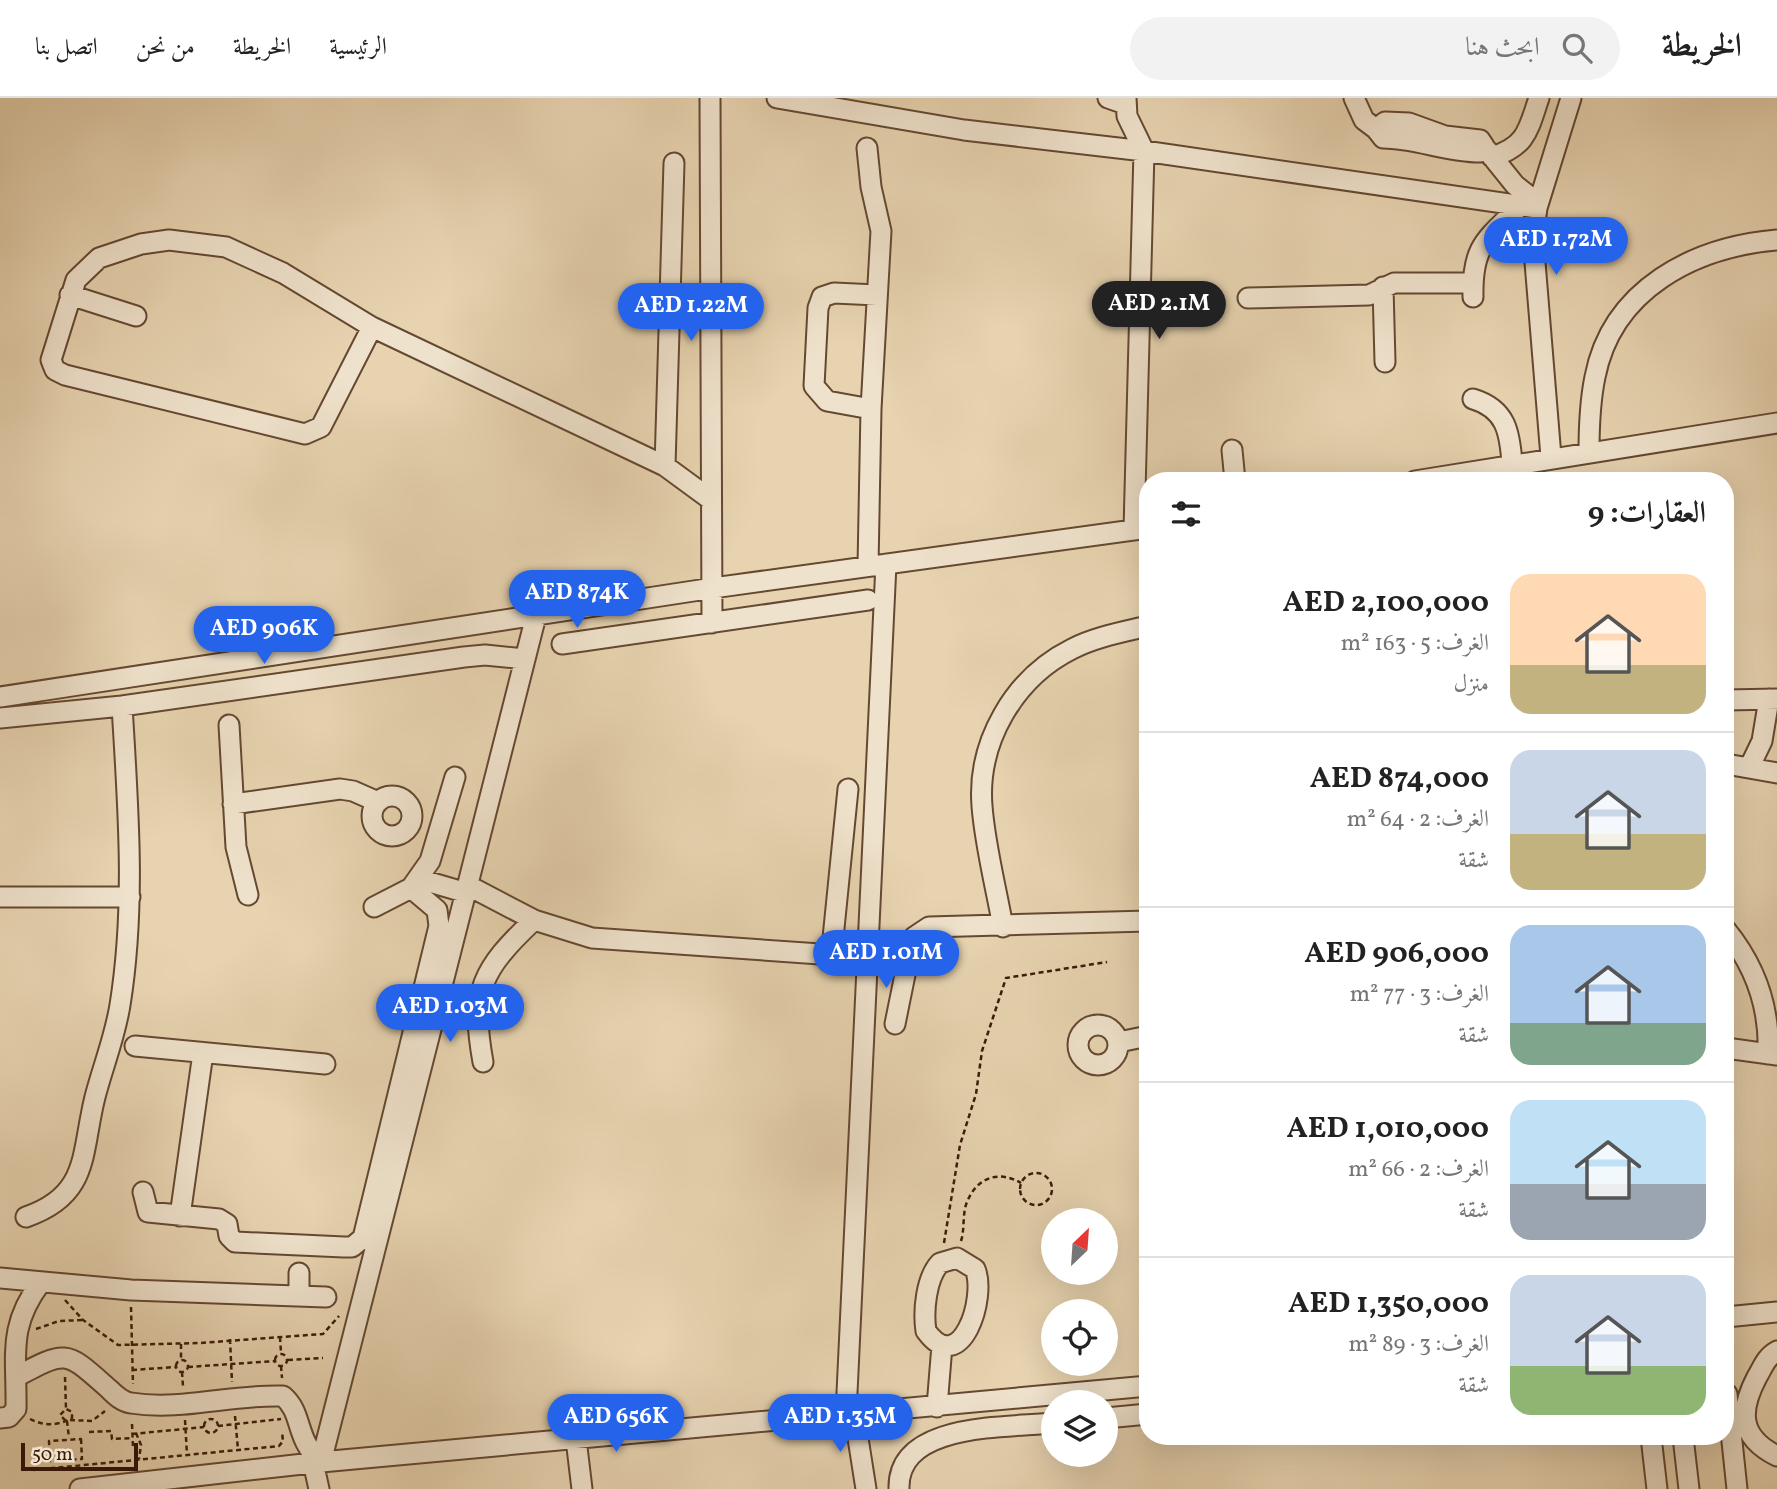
<!DOCTYPE html>
<html lang="ar">
<head>
<meta charset="utf-8">
<style>
  :root { --surface:#fff; --page:#f2f2f2; --text:#222; --muted:#767676; --line:#e0e0e0; --accent:#2563eb }
  body { margin:0; font-family:Vollkorn,Amiri,serif; background:var(--page); color:var(--text); direction:rtl; height:100vh; display:flex; flex-direction:column; font-size:26px; white-space:nowrap }
  * { box-sizing:border-box; margin:0 }
  p { font-size:23px; color:var(--muted) }
  .icon { flex:none; width:38px; height:38px; fill:none; stroke:currentColor; stroke-width:2; stroke-linecap:round; stroke-linejoin:round }
  .map { position:relative; flex:1; overflow:hidden; direction:ltr }
  .sheet { position:absolute; left:1139px; top:374px; width:595px; height:973px; display:flex; flex-direction:column; background:var(--surface); border-radius:28px; box-shadow:0 7px 28px #0002; direction:rtl }
  .sheet>* { flex:none }
  .needle { width:46px; rotate:25deg }
  .buttons { position:absolute; left:1041px; top:1110px; display:grid; gap:14px }
  .buttons a { display:grid; place-items:center; width:77px; height:77px; border-radius:50%; background:var(--surface); box-shadow:0 7px 28px #0002; font-size:35px }
  .scale { position:absolute; left:21px; bottom:18px; width:117px; box-sizing:border-box; padding-left:7px; border:4px solid #3a1a07; border-top:0; font-size:19px; line-height:24px; white-space:nowrap; color:#3a1a07; -webkit-text-stroke:5px #efe2cc; paint-order:stroke }
  .price { position:absolute; translate:-50% -60px; padding:0 16px; border-radius:24px; background:var(--accent); color:#fff; font-size:23px; line-height:46px; filter:drop-shadow(0 2px 4px #0008) }
  .price::after { content:''; position:absolute; left:50%; top:42px; width:21px; height:16px; margin-left:-10px; background:inherit; clip-path:polygon(0 0,100% 0,50% 100%) }
  .price.active { background:#222; color:#fff }
  ul { padding:0; list-style:none }
  li { display:flex; align-items:center; gap:21px; height:175px; padding:0 28px }
  li+li { border-top:2px solid var(--line) }
  li span { display:grid; place-items:center; flex:none; width:196px; height:140px; border-radius:21px; color:#555 }
  li>.icon { margin-inline-start:auto }
  span .icon { width:84px; height:84px; fill:#fffc; stroke-width:1 }
  li b { font-size:30px }
  h2 { display:flex; justify-content:space-between; align-items:center; height:84px; padding:0 28px; font-size:30px }
  header { display:flex; align-items:center; gap:42px; box-sizing:border-box; height:98px; padding:0 35px; background:var(--surface); border-bottom:2px solid var(--line) }
  header strong { font-size:33px }
  nav { display:flex; gap:38px; margin-inline-start:auto; font-size:24px }
  .search { width:490px; height:63px; background:var(--page); display:flex; align-items:center; gap:18px; box-sizing:border-box; padding:0 24px; border-radius:38px; color:var(--muted); font-size:26px }
  .map>svg:first-child { display:block }
  .lines { fill:none; stroke-linecap:round; stroke-linejoin:round }
  .minor-casing { stroke:#654831; stroke-width:23 }
  .path { stroke:#3a1a07; stroke-width:2.5; stroke-dasharray:5 3.5; stroke-linecap:butt }
  .minor { stroke:#efe2cc; stroke-width:19 }
</style>
</head>
<body>
<header>
<strong>الخريطة</strong>
<div class="search"><svg class="icon" aria-label="search" viewBox="0 0 24 24"><circle cx="10" cy="10" r="6"/><path d="M15 15l6 6"/></svg>ابحث هنا</div>
<nav><a>الرئيسية</a><a>الخريطة</a><a>من نحن</a><a>اتصل بنا</a></nav>
</header>
<div class="map">
<svg width="1777" height="1391" viewBox="0 0 1777 1391">
  <rect width="100%" height="100%" fill="#e7d3b0"/>
  <filter id="stains"><feTurbulence type="fractalNoise" baseFrequency=".00286" numOctaves="4"/><feColorMatrix values="0 0 0 0 .2 0 0 0 0 .09 0 0 0 0 .02 0 0 0 .5 -.17"/></filter>
  <radialGradient id="worn" r=".72"><stop offset=".6" stop-color="#630" stop-opacity="0"/><stop offset="1" stop-color="#630" stop-opacity=".3"/></radialGradient>
  <g class="lines">
    <g class="minor-casing">
      <path id="minor" d="M710,0L712,525
        M777,0L964,32L1144,53L1537,110
        M1108,0L1125,6
        M1126,0L1127,18L1144,53L1134,432
        M1354,0L1364,22L1376,31
        M1385,24L1409,25L1445,38L1480,42L1484,48L1480,54C1446,54 1416,40 1383,40L1376,31Z
        M867,50L871,89L881,133L871,311L868,468
        M1486,51L1515,87L1538,105
        M1492,59C1527,48 1528,32 1539,0
        M1383,189L1385,264
        M70,197L136,218
        M1473,199C1472,147 1486,142 1521,107
        M1248,200L1369,197L1394,185H1472
        M372,229L321,329L305,336L65,277L55,272L51,262L76,182L99,160L141,146L169,142L226,149L283,175L372,229L665,368L710,401
        M1473,301C1506,311 1510,334 1512,366
        M871,311L827,303L814,288L818,210L822,199L834,195L877,197
        M1232,352L1235,383
        M1589,354C1589,329 1590,303 1595,279C1612,191 1694,149 1777,142
        M1551,359L1533,140L1537,110L1571,0
        M665,368L674,65
        M1415,383L1777,325
        M562,546L868,502
        M0,599L713,490L1148,430
        M1726,602L1777,601
        M0,620L122,608L464,559L485,557L525,561
        M229,627L236,749L248,797
        M1726,666L1777,675
        M1749,670L1762,643L1769,601
        M372 718a20 20 0 1 1 40 0a20 20 0 1 1-40 0Z
        M233,706L340,691L353,693L378,704
        M419,781L467,795
        M469,788L534,822L592,840L820,856L829,850L833,840L848,691
        M0,799H130
        M374,809L411,790L430,763L455,679
        M1003,829C996,789 985,748 982,708C977,644 1014,580 1072,551C1095,539 1123,534 1148,528
        M1726,832C1756,869 1770,909 1768,956
        M895,926L911,847L914,839L929,829L1148,823
        M1078 947a20 20 0 1 1 40 0a20 20 0 1 1-40 0Z
        M1119,944L1148,938
        M135,948L325,966
        M1726,950L1777,957
        M483,964C470,893 482,871 534,822
        M143,1094L148,1114L219,1121L227,1126L229,1138L235,1144L344,1149H352L363,1140L439,828L437,812L411,790
        M180,1118L203,955
        M26,1119C90,1097 81,1055 95,999C103,968 115,939 120,907C136,807 128,708 122,608
        M957,1160L975,1171C987,1199 961,1281 926,1233C923,1213 926,1180 940,1165Z
        M0,1180L131,1192L326,1199
        M299,1198V1175
        M1726,1219L1777,1214
        M1777,1253C1766,1259 1763,1269 1757,1279C1739,1313 1739,1339 1777,1358
        M16,1279C68,1251 66,1253 109,1291C115,1297 122,1304 131,1305C181,1313 233,1296 283,1298C304,1316 294,1340 321,1364L536,518
        M1727,1296L1737,1391
        M937,1309L942,1247
        M854,1315L866,1391
        M846,1316L886,466
        M0,1320L9,1319L16,1311C17,1258 7,1229 41,1184
        M1106,1320L1148,1316
        M1651,1339L1657,1391
        M1683,1339L1689,1391
        M576,1341L582,1391
        M313,1364L319,1391
        M80,1391L321,1364L1148,1288
        M899,1391C897,1324 1006,1330 1054,1325"/>
    </g>
    <path class="path" d="M1020 1091a16 16 0 1 1 32 0a16 16 0 1 1-32 0Z
      M961,1143C965,1131 962,1116 967,1104C977,1079 999,1072 1021,1085
      M944,1145L960,1047L976,996L982,953L1006,880L1107,864
      M65,1202L83,1222L118,1247L200,1245L323,1236L339,1218
      M131,1209L133,1286
      M36,1231L59,1223L83,1222
      M280,1239L281,1255
      M230,1241L232,1284
      M181,1246V1260
      M275 1262a6 6 0 1 1 12 0a6 6 0 1 1-12 0Z
      M176 1268a6 6 0 1 1 12 0a6 6 0 1 1-12 0Z
      M288,1262L323,1260
      M281,1268L282,1280
      M188,1269L275,1263
      M132,1272L176,1269
      M182,1274L183,1288
      M65,1279L66,1311
      M235,1318L238,1352
      M30,1321C44,1328 58,1328 72,1320V1314L66,1311L60,1317L66,1323
      M204 1328a7 7 0 1 1 14 0a7 7 0 1 1-14 0Z
      M70,1322L92,1323L105,1313
      M185,1322L187,1357
      M67,1323L69,1340
      M132,1326L133,1349
      M218,1328L281,1321
      M89,1334L111,1333L112,1341L132,1340
      M136,1335L141,1347L139,1361
      M132,1336L204,1329
      M81,1341L82,1361L50,1363L49,1343Z
      M33,1372L279,1348L283,1343L282,1334"/>
    <use href="#minor" class="minor"/>
  </g>
  <rect width="100%" height="100%" filter="url(#stains)"/>
  <rect width="100%" height="100%" fill="url(#worn)"/>
</svg>
<div class="buttons">
<a><svg class="needle" viewBox="-14 -14 28 28"><path d="M0-13l5 13h-10z" fill="#e53935"/><path d="M0 13l5-13h-10z" fill="#767676"/></svg></a>
<a><svg class="icon" aria-label="locate" viewBox="0 0 24 24"><circle cx="12" cy="12" r="6"/><path d="M12 2v4M12 18v4M2 12h4M18 12h4"/></svg></a>
<a><svg class="icon" aria-label="layers" viewBox="0 0 24 24"><path d="M12 4l9 5-9 5-9-5zM3 14l9 5 9-5"/></svg></a>
</div>
<div class="scale">50 m</div>
<b class="price" style="left:1556px;top:179px">AED 1.72M</b>
<b class="price active" style="left:1159px;top:243px">AED 2.1M</b>
<b class="price" style="left:691px;top:245px">AED 1.22M</b>
<b class="price" style="left:577px;top:532px">AED 874K</b>
<b class="price" style="left:264px;top:568px">AED 906K</b>
<b class="price" style="left:886px;top:892px">AED 1.01M</b>
<b class="price" style="left:450px;top:946px">AED 1.03M</b>
<b class="price" style="left:616px;top:1356px">AED 656K</b>
<b class="price" style="left:840px;top:1356px">AED 1.35M</b>
<section class="sheet">
<h2>العقارات: 9<svg class="icon" aria-label="filters" viewBox="0 0 24 24"><path d="M4 7h16M4 17h16"/><circle cx="9" cy="7" r="2"/><circle cx="15" cy="17" r="2"/></svg></h2>
<ul>
<li><span style="background:linear-gradient(#ffd9b3 65%,#c2b280 0)"><svg class="icon" aria-label="home" viewBox="0 0 24 24"><path d="M3 11l9-7 9 7M6 9v11h12V9"/></svg></span><div><b>AED 2,100,000</b><p>الغرف: 5 · 163 m²</p><p>منزل</p></div></li>
<li><span style="background:linear-gradient(#c9d6e8 60%,#c2b280 0)"><svg class="icon" aria-label="home" viewBox="0 0 24 24"><path d="M3 11l9-7 9 7M6 9v11h12V9"/></svg></span><div><b>AED 874,000</b><p>الغرف: 2 · 64 m²</p><p>شقة</p></div></li>
<li><span style="background:linear-gradient(#a9c7e8 70%,#7fa58c 0)"><svg class="icon" aria-label="home" viewBox="0 0 24 24"><path d="M3 11l9-7 9 7M6 9v11h12V9"/></svg></span><div><b>AED 906,000</b><p>الغرف: 3 · 77 m²</p><p>شقة</p></div></li>
<li><span style="background:linear-gradient(#bfe0f5 60%,#9aa5b1 0)"><svg class="icon" aria-label="home" viewBox="0 0 24 24"><path d="M3 11l9-7 9 7M6 9v11h12V9"/></svg></span><div><b>AED 1,010,000</b><p>الغرف: 2 · 66 m²</p><p>شقة</p></div></li>
<li><span style="background:linear-gradient(#c9d6e8 65%,#8fb573 0)"><svg class="icon" aria-label="home" viewBox="0 0 24 24"><path d="M3 11l9-7 9 7M6 9v11h12V9"/></svg></span><div><b>AED 1,350,000</b><p>الغرف: 3 · 89 m²</p><p>شقة</p></div></li>
</ul>
</section>
</div>
</body>
</html>
